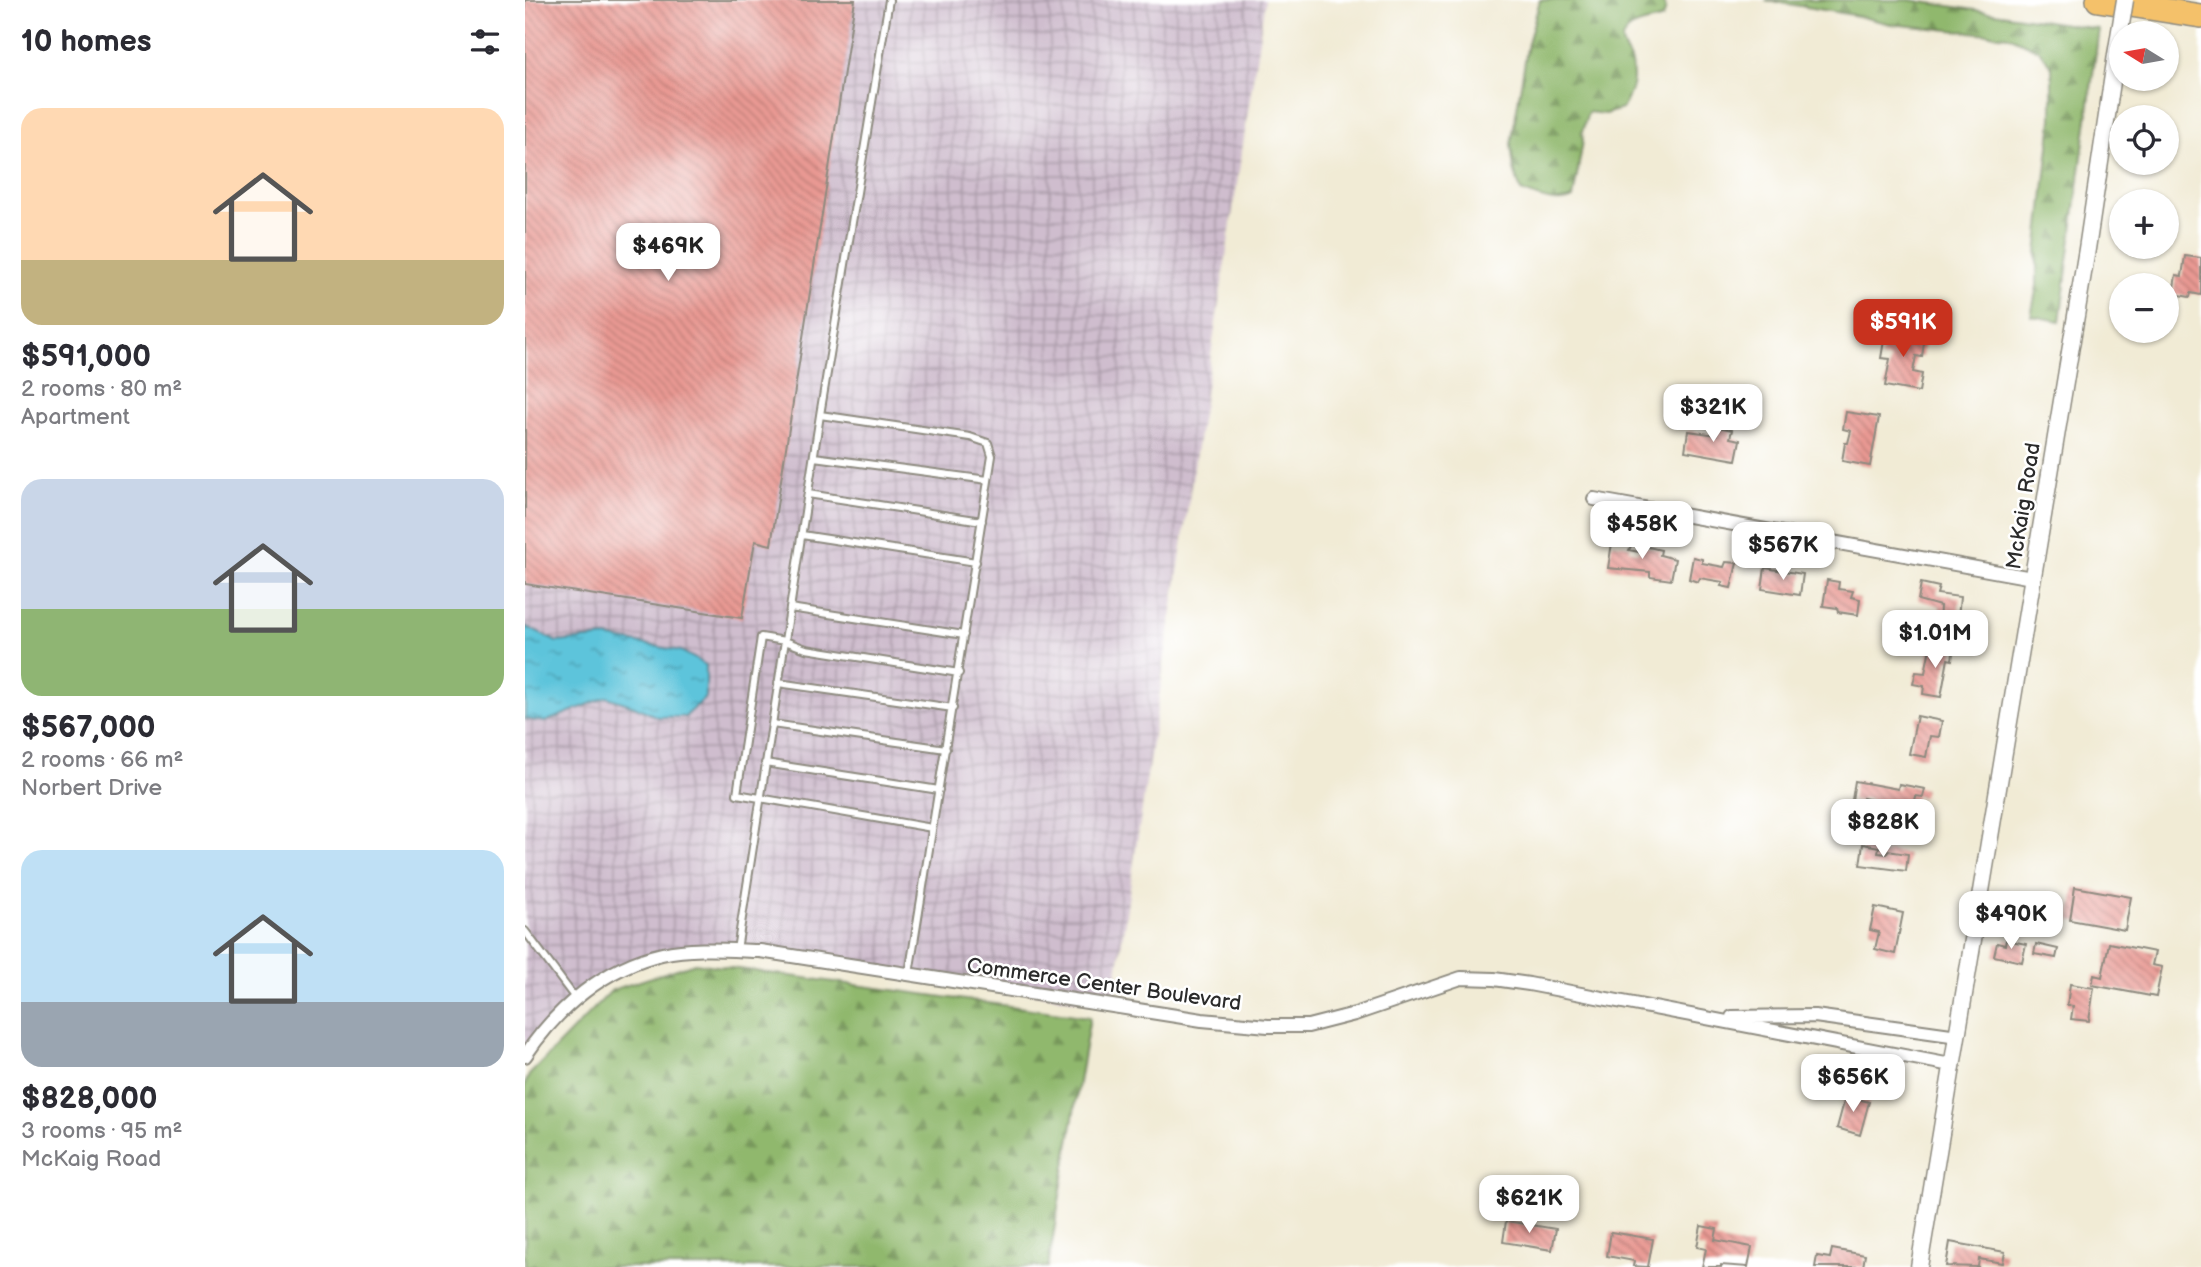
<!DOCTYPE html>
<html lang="en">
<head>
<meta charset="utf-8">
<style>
  :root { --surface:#fff; --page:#f7f7f7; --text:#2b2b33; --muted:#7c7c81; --accent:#c8321e }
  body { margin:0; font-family:"Balsamiq Sans",sans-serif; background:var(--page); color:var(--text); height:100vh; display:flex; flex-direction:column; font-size:26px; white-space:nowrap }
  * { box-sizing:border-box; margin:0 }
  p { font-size:23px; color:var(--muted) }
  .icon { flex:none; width:38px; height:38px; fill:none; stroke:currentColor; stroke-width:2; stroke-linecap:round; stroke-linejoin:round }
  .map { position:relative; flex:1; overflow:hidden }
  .sheet { display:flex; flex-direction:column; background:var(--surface); width:525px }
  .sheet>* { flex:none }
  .needle { width:46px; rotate:281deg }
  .controls { position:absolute; left:1584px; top:21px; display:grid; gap:14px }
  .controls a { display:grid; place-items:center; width:70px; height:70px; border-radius:50%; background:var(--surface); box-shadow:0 2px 5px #0004; font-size:35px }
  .price { position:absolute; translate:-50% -60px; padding:0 16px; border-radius:14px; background:#fff; color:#222; font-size:23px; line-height:46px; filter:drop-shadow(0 2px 4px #0008) }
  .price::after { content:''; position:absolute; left:50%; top:42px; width:21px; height:16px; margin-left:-10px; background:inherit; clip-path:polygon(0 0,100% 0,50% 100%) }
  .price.current { background:var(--accent); color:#fff }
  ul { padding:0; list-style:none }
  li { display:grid; align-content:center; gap:14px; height:371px; padding:0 21px }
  li span { display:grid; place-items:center; height:217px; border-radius:21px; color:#555 }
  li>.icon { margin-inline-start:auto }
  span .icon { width:126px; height:126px; fill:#fffc; stroke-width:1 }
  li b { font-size:30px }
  h2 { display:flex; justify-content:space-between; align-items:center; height:84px; padding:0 21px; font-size:30px }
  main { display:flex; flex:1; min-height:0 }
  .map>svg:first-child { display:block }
  .industrial { fill:url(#industrial-grid) }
  .forest { fill:url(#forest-firs); stroke:#5e724c; stroke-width:2 }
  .water { fill:url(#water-ripples); stroke:#447883; stroke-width:2 }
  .building { fill:url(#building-back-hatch) }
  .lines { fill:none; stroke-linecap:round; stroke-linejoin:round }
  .service-casing { stroke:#8e8b80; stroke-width:10 }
  .minor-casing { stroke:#8e8b80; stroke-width:16 }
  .tertiary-casing { stroke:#8e8b80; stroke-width:19 }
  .motorway-casing { stroke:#8e8b80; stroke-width:26 }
  .service { stroke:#fff; stroke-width:6 }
  .minor { stroke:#fff; stroke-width:12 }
  .tertiary { stroke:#fff; stroke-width:16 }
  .motorway { stroke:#f4c16a; stroke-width:23 }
  .tertiary-bridge-casing { stroke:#8e8b80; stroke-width:19; stroke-linecap:butt }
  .tertiary-bridge { stroke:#fff; stroke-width:16 }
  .labels { text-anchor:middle; stroke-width:5; stroke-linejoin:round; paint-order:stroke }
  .street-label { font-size:21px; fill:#2b2b2b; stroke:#fff }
</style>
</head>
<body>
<main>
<section class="sheet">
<h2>10 homes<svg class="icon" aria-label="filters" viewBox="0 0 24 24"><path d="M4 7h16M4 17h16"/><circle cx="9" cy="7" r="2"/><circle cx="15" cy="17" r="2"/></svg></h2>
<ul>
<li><span style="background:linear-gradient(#ffd9b3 70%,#c2b280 0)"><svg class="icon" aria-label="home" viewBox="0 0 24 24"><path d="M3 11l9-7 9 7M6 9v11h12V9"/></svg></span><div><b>$591,000</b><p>2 rooms · 80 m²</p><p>Apartment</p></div></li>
<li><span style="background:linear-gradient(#c9d6e8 60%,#8fb573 0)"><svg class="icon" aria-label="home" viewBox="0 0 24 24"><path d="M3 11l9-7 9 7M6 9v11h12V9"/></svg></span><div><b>$567,000</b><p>2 rooms · 66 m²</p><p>Norbert Drive</p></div></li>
<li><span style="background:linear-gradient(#bfe0f5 70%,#9aa5b1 0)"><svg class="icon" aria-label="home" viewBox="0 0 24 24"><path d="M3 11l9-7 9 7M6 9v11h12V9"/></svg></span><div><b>$828,000</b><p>3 rooms · 95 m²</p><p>McKaig Road</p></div></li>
</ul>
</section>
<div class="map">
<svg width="1676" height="1267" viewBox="0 0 1676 1267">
  <defs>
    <pattern id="industrial-grid" width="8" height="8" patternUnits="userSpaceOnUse" patternTransform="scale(1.75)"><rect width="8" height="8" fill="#cfbdce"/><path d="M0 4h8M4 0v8" fill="none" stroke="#a89aa7"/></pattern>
    <pattern id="forest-firs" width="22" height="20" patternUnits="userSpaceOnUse" patternTransform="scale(1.75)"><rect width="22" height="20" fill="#90b86d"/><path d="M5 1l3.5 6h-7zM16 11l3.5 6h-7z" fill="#76965a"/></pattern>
    <pattern id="water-ripples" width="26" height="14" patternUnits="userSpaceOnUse" patternTransform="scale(1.75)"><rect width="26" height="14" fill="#5dc4db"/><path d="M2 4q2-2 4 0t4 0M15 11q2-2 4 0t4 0" fill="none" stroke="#4d9fb2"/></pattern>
    <pattern id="building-back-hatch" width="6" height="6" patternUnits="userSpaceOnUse" patternTransform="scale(1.75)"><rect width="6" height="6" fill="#e99993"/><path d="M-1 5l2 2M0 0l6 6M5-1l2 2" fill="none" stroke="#bd7d78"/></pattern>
  </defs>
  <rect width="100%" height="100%" fill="#fff"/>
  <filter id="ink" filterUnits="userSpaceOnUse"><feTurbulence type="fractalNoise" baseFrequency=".0143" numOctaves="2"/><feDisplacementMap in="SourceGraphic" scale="14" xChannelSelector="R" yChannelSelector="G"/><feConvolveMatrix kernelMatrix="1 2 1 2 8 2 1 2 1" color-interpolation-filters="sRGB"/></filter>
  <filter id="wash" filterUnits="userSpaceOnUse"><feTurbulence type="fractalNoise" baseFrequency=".00686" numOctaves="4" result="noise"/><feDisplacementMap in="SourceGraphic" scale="28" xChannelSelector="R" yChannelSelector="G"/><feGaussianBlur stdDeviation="1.57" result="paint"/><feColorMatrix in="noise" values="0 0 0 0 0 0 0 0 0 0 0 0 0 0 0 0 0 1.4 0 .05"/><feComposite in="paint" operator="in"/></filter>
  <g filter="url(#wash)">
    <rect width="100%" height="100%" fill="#f1ebd5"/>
    <path class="industrial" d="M0,0H740L587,1006L235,951L137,954L50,998L0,1056Z"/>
    <path class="forest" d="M1015,0H1136L1138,1L1141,8L1138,18C1127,22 1116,22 1106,28C1092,38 1097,45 1103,56C1106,61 1108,72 1108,78C1108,89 1103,99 1097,109L1080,114L1063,112L1057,132L1058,141L1048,198C1031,206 1013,197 996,191L989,170L986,144L1003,43Z
      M1240,0H1385L1574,29L1535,321L1506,316L1512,286V254L1527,119V67L1514,50L1484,36L1366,24L1328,15Z
      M170,963L565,1017L523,1267H0V1085L4,1075L87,990Z"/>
    <path class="water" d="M0,626L32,642L81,637L156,651L181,665V697L160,717H132L109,706L82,697L20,722L0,719Z"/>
    <g id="blocks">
      <path class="building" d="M0,0H330L246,545L230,541L217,618L0,584Z
        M1660,256L1676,258V295L1666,293L1665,297L1648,294L1651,275L1657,276Z
        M1361,329L1400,336L1397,357L1391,356L1388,372L1397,374L1394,392L1360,386L1365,359L1356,358Z
        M1321,412L1354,417L1345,466L1317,461L1320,443H1323L1326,431L1318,429Z
        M1193,427L1207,430L1205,438L1215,440L1211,460L1160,451L1163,431L1191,435Z
        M1087,543L1106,546L1104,550L1114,552L1115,545L1136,550L1135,555L1150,559L1146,580L1125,577V572L1083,568Z
        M1168,557L1177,559V563L1199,567L1201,562L1212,563L1206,588L1196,586L1198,582L1175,578L1173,582L1164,579Z
        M1240,568L1278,574L1275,595L1237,589Z
        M1302,580L1314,582L1313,589L1328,591L1326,597L1335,599L1333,615L1313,612L1312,608L1298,606Z
        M1396,583L1414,587L1412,594L1435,597L1432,628L1414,624L1415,606L1393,600Z
        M1406,643L1429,647L1427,660L1423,659L1416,697L1398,694L1399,686L1388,684L1391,672L1400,673Z
        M1392,716L1417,721L1414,737L1405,736L1401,757L1384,754Z
        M1330,781L1373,789L1374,784L1400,789L1398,797L1391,796L1387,815L1345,807L1347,800L1338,798L1337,802L1327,800Z
        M1338,844L1354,847L1353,853L1362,854L1363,851L1383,854L1381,871L1335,865Z
        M1550,887L1606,897L1600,930L1545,920Z
        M1350,907L1378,913L1370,954L1350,949L1354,932L1345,930Z
        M1481,940L1501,944L1497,962L1469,956L1472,943L1480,945Z
        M1584,943L1630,952L1627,965L1637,967L1631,997L1567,985L1569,975L1577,977Z
        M1511,944L1533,949L1531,958L1509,954Z
        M1545,984L1569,988L1564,1021L1546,1019L1548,1006L1542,1005Z
        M1322,1091L1330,1094L1329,1098L1344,1102L1335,1135L1312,1128Z
        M981,1221L1031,1229L1027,1250L978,1242Z
        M1176,1226L1192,1229L1190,1240L1227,1247L1223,1267L1196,1265V1267H1177L1181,1249L1172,1247Z
        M1086,1232L1128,1239L1123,1267L1108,1266L1109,1261L1082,1256Z
        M1425,1242L1480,1252L1478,1263L1454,1259L1453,1267L1421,1266Z
        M1307,1249L1340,1255L1338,1267H1290L1292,1256L1305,1258Z"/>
    </g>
  </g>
  <g filter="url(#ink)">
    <use href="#blocks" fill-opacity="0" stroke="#8e8b80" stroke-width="2"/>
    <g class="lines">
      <g class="service-casing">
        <path id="service" d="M295,415L445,437L463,443L467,456L384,974
          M289,457L463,480
          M283,494L457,521
          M277,535L451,562
          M265,608L439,635
          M253,683L428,708
          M247,724L421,749
          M240,763L414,790
          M407,828L212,794L236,637L260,641L281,649L434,673
          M0,931L50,998
          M212,950L295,415L364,0"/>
      </g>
      <g class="minor-casing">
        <path id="minor" d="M1069,499L1507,578
          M1207,1017L1290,1016L1433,1036
          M0,1056C32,1008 80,967 137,954C169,947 202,950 235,951L677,1020L743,1026H783L830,1014L936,978L969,979L1004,984L1426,1065"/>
      </g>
      <g class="tertiary-casing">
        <path id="tertiary" d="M1394,1267L1562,249L1591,55"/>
      </g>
      <g class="motorway-casing">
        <path id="motorway" d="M1573,0L1676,16"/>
      </g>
      <use href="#service" class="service"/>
      <use href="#minor" class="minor"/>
      <use href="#tertiary" class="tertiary"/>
      <use href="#motorway" class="motorway"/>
      <g class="tertiary-bridge-casing">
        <path id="tertiary-bridge" d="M1591,55L1600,0"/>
      </g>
      <use href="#tertiary-bridge" class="tertiary-bridge"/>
    </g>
  </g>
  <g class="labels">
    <g class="street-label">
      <text transform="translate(1498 506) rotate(-81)" y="7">McKaig Road</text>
      <text transform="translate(579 984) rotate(8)" y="7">Commerce Center Boulevard</text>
    </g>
  </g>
</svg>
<div class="controls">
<a><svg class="needle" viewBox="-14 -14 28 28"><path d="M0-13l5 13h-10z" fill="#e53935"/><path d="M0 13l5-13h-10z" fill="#7c7c81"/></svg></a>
<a><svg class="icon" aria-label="locate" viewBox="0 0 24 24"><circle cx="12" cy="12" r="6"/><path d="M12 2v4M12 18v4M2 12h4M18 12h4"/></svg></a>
<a>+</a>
<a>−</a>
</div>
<b class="price" style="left:143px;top:283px">$469K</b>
<b class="price current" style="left:1378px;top:359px">$591K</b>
<b class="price" style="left:1188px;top:444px">$321K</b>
<b class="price" style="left:1117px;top:561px">$458K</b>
<b class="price" style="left:1258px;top:582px">$567K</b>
<b class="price" style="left:1410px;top:670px">$1.01M</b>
<b class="price" style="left:1358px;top:859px">$828K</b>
<b class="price" style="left:1486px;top:951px">$490K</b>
<b class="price" style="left:1328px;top:1114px">$656K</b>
<b class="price" style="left:1004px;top:1235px">$621K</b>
</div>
</main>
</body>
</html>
